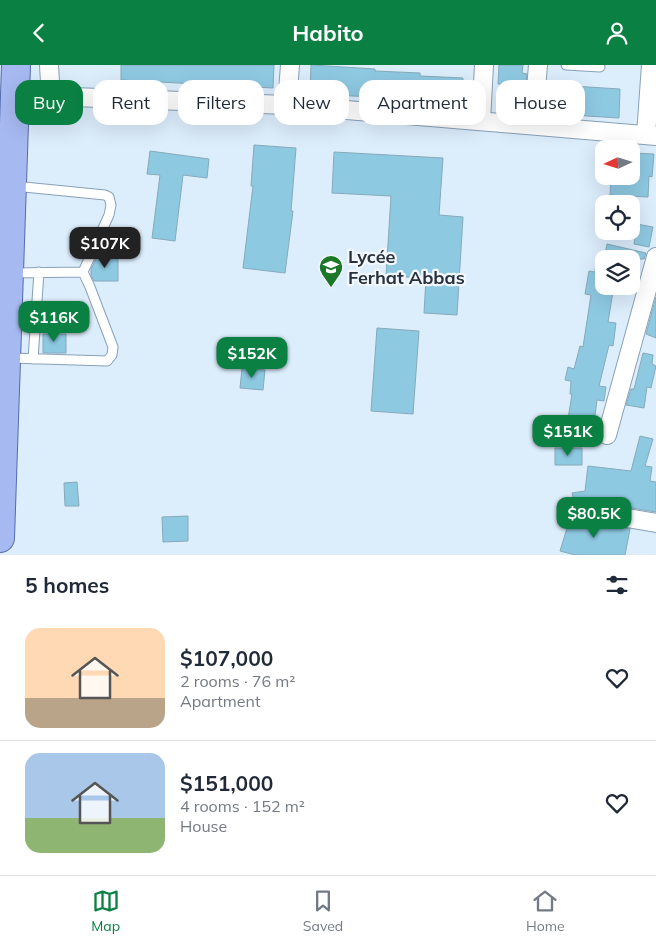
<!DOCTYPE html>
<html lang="en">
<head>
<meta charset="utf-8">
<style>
  :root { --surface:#fff; --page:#f2f2f3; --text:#1f2937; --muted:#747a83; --line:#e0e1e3; --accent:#0b8043 }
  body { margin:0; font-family:Mulish,sans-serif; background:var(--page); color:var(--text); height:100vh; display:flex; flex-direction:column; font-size:19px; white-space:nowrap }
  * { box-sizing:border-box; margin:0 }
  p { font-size:16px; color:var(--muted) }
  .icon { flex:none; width:28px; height:28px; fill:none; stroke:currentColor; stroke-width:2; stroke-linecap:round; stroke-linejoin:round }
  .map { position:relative; height:490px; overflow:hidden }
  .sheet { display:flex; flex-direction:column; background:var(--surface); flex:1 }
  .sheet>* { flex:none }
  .top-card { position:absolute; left:15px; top:15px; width:626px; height:45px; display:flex; gap:10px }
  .needle { width:32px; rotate:266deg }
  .tools { position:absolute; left:595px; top:75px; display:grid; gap:10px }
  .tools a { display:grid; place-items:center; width:45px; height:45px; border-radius:10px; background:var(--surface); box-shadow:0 5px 20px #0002; font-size:25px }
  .price { position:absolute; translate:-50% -42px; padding:0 11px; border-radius:10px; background:var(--accent); color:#fff; font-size:16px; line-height:32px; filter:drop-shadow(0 1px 2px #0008) }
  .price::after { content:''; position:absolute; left:50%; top:30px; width:15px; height:11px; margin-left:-8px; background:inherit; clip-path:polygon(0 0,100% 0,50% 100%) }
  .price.active { background:#222; color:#fff }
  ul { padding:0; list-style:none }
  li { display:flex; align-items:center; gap:15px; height:125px; padding:0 25px }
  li+li { border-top:1px solid var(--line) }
  li span { display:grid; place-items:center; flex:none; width:140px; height:100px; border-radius:15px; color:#555 }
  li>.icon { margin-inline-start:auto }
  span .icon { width:60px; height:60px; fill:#fffc; stroke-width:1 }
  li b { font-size:21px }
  h2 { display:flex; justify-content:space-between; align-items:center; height:60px; padding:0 25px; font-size:21px }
  .chip { padding:0 18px; border-radius:15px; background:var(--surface); box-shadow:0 5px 20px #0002; font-size:18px; line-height:45px }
  .chip.active { background:var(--accent); color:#fff }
  header { display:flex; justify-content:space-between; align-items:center; height:65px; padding:0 25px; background:var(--accent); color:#fff; font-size:22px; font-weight:700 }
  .tab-bar { display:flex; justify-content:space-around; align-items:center; height:70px; border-top:1px solid var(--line); background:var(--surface); font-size:14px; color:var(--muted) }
  .tab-bar a { display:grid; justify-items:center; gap:2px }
  .tab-bar .active { color:var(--accent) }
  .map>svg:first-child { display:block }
  .building { fill:#8ec9e2; stroke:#86aaba }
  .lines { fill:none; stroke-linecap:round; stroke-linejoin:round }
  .lane-casing { stroke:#88a1b9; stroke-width:11 }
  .street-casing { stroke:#88a1b9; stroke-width:20 }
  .primary-casing { stroke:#536cac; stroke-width:30 }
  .lane { stroke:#fff; stroke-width:9 }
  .street { stroke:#fff; stroke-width:18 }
  .primary { stroke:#a6b9f1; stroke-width:28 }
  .labels { text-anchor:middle; stroke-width:4.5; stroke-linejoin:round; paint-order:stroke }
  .poi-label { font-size:18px; font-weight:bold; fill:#29333d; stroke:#f3f8fe; text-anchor:start }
</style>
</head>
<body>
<header><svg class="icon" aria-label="back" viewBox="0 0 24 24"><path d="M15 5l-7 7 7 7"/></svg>Habito<svg class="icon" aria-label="person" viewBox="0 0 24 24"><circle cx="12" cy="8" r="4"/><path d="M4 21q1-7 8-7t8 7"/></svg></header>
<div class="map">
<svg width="656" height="490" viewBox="0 0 656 490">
  <rect width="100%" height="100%" fill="#dcedfc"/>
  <path class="building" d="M121,0H274L273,23L121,15Z
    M311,0L375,4V6L420,8V11L463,13L462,41L438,40V37L395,36V33L310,29Z
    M499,0H523L522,8L527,9L526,20L498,19Z
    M556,20L620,24L619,53L555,49Z
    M254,80L296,83L291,146H293L285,208L243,203L253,121H251Z
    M150,86L209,94L207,113L183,110L175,176L152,173L160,110L147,109Z
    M334,87L443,93L439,150L463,152L457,250L424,248L426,213L386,211L391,131L332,128Z
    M631,88L654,89L652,112L649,111L648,132L610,130L611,111H631Z
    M637,159L653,162L649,182L634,179Z
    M607,179L646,188L644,194H604Z
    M97,192H118V216H94L91,210V204Z
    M596,196L604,197V221H614L608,257L616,258L613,281L609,280L599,321L606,322L604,336L597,335L594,358L568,354L572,329H570L571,316L565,315L568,302L574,304L580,281L583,282L591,230L585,229L589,206L595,207Z
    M656,232V273L646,269Z
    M377,263L419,266L413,349L371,346Z
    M43,269H66V288H43Z
    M643,288L653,290L652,299L656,301L651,323L647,322L644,343L626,340L631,324H634Z
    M242,303L265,305L263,325L240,323Z
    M640,371L653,374L645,401L652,402L650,416L656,417V447L582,435L574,437L572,428L585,426L588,401L631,406Z
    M555,383H582V400H555Z
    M77,417L79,441H65L64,418Z
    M571,450L578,455L630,464L625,490H575L560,486Z
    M188,451V476L163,477L162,452Z"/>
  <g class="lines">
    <g class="lane-casing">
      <path id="lane" d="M566,0L600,2
        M14,121L105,130L109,132L111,140L109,150L83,207
        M13,208L83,207
        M10,293L107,296L112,290L113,282L90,222L83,207
        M33,294L39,207"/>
    </g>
    <g class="street-casing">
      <path id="street" d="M49,0L50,17L55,26L73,32L287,40L656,71
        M287,40L290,0
        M481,56L484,0
        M533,60L538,0
        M646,70L651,0
        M607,370L656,192
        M580,445L656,458"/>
    </g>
    <g class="primary-casing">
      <path id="primary" d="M0,473L16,0"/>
    </g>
    <use href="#lane" class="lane"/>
    <use href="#street" class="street"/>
    <use href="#primary" class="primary"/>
  </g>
  <defs>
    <g id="school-pin" transform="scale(1.25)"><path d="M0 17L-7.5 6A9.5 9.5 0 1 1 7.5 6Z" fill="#1b7828" stroke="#f3f8fe"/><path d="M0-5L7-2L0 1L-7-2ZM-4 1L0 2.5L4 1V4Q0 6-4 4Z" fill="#fff"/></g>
  </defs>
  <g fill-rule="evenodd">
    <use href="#school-pin" x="331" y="202"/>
  </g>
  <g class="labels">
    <g class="poi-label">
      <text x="348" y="198">Lycée<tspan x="348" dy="21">Ferhat Abbas</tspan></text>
    </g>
  </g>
</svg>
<div class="tools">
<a><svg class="needle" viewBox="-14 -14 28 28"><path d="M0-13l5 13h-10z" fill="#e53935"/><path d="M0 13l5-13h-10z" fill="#747a83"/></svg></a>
<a><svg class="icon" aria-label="locate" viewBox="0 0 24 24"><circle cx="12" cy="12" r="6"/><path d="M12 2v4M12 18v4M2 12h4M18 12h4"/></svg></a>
<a><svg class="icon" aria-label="layers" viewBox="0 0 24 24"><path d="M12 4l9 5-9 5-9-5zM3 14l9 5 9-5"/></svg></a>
</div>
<b class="price active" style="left:105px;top:204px">$107K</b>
<b class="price" style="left:54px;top:278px">$116K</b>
<b class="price" style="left:252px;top:314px">$152K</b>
<b class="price" style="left:568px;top:392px">$151K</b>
<b class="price" style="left:594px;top:474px">$80.5K</b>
<div class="top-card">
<a class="chip active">Buy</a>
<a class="chip">Rent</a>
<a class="chip">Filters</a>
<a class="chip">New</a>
<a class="chip">Apartment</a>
<a class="chip">House</a>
</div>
</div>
<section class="sheet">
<h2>5 homes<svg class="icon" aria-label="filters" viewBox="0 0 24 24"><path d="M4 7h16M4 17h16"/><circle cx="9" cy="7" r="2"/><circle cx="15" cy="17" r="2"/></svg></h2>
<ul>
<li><span style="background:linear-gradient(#ffd9b3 70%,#b9a48a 0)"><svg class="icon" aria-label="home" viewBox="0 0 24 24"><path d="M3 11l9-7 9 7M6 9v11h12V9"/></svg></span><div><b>$107,000</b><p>2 rooms · 76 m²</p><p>Apartment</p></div><svg class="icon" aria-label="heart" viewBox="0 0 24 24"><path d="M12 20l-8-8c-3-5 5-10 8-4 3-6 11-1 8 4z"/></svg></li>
<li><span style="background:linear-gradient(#a9c7e8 65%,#8fb573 0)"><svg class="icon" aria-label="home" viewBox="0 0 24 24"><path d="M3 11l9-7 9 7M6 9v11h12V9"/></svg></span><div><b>$151,000</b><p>4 rooms · 152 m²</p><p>House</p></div><svg class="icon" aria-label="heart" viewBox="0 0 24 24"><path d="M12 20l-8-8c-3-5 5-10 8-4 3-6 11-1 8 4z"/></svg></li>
</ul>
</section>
<nav class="tab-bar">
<a class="active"><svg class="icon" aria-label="map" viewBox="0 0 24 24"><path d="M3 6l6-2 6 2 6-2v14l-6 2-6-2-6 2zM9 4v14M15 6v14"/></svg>Map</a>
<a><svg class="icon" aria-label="saved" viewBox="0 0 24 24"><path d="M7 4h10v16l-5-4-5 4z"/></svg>Saved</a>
<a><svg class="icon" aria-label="home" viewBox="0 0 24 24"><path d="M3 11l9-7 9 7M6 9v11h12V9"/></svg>Home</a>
</nav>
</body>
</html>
